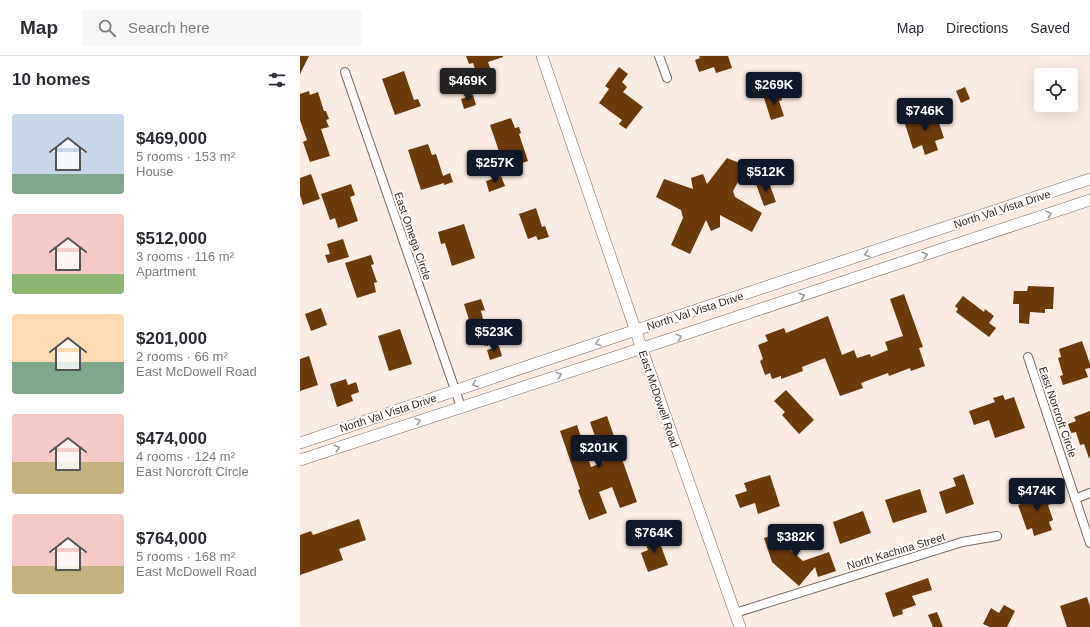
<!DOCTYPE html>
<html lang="en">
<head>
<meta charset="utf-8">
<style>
  :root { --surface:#fff; --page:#f7f7f7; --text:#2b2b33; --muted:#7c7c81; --line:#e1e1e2; --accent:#111827 }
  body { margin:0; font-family:Arial,sans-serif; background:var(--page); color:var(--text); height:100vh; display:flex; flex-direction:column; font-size:15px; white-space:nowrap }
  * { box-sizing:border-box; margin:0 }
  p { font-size:13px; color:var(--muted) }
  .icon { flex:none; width:22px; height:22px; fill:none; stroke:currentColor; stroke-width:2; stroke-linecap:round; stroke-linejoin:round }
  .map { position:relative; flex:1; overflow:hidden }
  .panel { display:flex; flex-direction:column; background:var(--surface); width:300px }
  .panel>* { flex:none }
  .fabs { position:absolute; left:734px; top:12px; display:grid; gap:8px }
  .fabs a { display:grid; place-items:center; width:44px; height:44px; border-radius:4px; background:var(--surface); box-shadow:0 4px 16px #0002; font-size:20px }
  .price { position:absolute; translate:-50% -34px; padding:0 9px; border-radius:4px; background:var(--accent); color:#fff; font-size:13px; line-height:26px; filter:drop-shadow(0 1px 2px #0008) }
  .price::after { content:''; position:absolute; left:50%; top:24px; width:12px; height:9px; margin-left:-6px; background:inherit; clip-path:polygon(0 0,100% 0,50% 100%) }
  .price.active { background:#222; color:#fff }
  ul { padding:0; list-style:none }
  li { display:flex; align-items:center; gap:12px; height:100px; padding:0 12px }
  li span { display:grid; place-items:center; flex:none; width:112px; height:80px; border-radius:4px; color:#555 }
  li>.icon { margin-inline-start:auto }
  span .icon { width:48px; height:48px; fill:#fffc; stroke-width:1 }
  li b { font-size:17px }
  h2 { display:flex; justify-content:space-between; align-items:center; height:48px; padding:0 12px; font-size:17px }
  header { display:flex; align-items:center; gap:24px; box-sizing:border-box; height:56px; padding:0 20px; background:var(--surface); border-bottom:1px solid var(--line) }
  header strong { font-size:19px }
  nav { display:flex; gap:22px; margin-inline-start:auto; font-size:14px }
  .search { width:280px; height:36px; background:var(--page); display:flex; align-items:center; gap:10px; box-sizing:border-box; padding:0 14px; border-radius:4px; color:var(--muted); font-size:15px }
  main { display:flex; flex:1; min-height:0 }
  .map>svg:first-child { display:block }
  .building { fill:#6d3a0c }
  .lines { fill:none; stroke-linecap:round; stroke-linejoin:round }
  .street-casing { stroke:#776b63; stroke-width:10 }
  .secondary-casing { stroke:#776b63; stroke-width:12 }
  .street { stroke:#fff; stroke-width:8 }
  .secondary { stroke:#fff; stroke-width:11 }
  .oneway { stroke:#a2a09e }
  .labels { text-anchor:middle; stroke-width:4; stroke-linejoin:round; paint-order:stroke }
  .street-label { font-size:11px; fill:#312b28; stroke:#fffcfa }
</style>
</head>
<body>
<header>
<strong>Map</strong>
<div class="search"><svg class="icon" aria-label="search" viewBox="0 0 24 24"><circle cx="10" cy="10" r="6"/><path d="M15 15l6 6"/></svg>Search here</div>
<nav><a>Map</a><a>Directions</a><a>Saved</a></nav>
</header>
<main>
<section class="panel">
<h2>10 homes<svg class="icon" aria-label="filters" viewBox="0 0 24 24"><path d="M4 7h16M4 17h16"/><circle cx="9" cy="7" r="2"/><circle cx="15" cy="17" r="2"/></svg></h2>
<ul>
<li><span style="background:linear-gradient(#c9d6e8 75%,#7fa58c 0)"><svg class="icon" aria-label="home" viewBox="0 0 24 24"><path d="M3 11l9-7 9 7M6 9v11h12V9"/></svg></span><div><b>$469,000</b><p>5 rooms · 153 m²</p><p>House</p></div></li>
<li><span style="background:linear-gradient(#f6c9c9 75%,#8fb573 0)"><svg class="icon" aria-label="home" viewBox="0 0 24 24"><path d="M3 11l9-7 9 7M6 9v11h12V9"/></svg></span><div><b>$512,000</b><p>3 rooms · 116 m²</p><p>Apartment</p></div></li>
<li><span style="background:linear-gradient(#ffd9b3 60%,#7fa58c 0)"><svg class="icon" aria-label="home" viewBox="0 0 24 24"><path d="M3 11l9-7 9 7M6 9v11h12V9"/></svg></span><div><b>$201,000</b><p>2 rooms · 66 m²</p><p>East McDowell Road</p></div></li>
<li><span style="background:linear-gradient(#f6c9c9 60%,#c2b280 0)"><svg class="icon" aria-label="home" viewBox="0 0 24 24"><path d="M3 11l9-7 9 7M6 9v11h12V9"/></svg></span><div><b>$474,000</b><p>4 rooms · 124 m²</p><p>East Norcroft Circle</p></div></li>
<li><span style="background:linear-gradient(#f6c9c9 65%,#c2b280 0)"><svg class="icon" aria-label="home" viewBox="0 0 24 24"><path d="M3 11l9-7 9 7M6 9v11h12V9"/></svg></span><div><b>$764,000</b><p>5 rooms · 168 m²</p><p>East McDowell Road</p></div></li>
</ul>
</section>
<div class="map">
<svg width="790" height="571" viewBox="0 0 790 571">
  <rect width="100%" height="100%" fill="#faece3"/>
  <path class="building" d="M0,0H9L0,18Z
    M166,0H203V1L188,6L196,29L182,34L173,7L169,8Z
    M399,0H428L432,12L416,17L414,11L399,16L395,4L400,2Z
    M319,11L328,18L322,26L327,31L323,36L343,51L326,73L319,68L322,64L299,47L309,33L305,30Z
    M104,15L114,44L118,43L121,50L95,59L82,23Z
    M665,31L670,43L661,47L656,35Z
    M9,35L10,39L18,36L24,55H26L29,63L26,64L29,71L21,73L30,100L10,106L3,86L7,84L0,64V38Z
    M480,36L482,44L479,45L484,60L471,64L464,42Z
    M173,39L176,49L164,53L161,43Z
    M635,55L644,82L635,85L638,94L625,99L622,89L613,93L604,65Z
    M211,62L215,72L219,71L221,77L219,78L228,105L205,113L190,69Z
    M128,88L132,99L136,98L143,120L150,117L153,126L144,129V127L121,134L108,94Z
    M427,102L447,110L433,135L435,141L462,157L452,176L420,159V171L411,175L406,164L390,198L371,189L383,162L381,154L356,141L364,123L393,133L391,122L403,118L407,128Z
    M11,118L20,143L3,149L0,139V122Z
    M201,120L205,130L189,136L186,125Z
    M468,124L476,146L464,150L456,128Z
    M51,128L55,139L50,141L58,165L38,172L35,162L30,164L21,138Z
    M236,152L242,171L245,170L249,181L238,184L236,180L228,183L219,158Z
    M164,168L175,202L152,210L145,187L141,188L138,176Z
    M43,183L49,201L28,207L25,199L30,198L27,188Z
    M71,199L74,208L71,209L77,226L74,227L76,236L57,242L45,207Z
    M728,230L754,231L753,253H745V257L730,256L729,268L719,267V248H713L714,235H727Z
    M604,238L623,291L619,292L625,310L611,315L610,312L589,320L588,317L561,327L563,332L540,340L525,302L502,311L503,315L481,323V320L472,323L470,317L465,319L460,305L463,303L458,289L468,285L465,279L484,272L486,277L528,260L542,299L554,294L557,302L570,298L571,301L588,294L585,286L603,280L590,243Z
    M663,240L684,256L685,253L694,260L689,267L696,272L689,281L656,256L658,253L655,250Z
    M181,243L185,254L181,255L184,267L190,268L188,290L167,287L170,267L164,248Z
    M21,252L27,269L11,275L5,258Z
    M100,273L112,308L89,315L78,280Z
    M782,285L790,308V312L785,313L788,321L763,329L760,320L763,319L758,302L761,301L759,293Z
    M199,290L202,300L190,304L187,294Z
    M9,300L18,329L0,335V303Z
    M46,323L48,329L56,326L59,336L51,339L53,345L37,351L30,328Z
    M486,334L514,364L499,378L482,359L485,356L474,345Z
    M703,339L705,344L714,341L725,372L695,382L689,364L674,369L669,355L695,346L693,342Z
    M790,355V402H789L784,388L780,389L776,376L771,377L768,368L776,365L774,361Z
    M307,360L337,446L320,452L312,431L299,436L307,457L289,464L278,434L280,433L260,375L277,369L291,411L304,406L290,366Z
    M664,418L674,448L646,458L639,436L656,430L653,422Z
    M470,419L480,450L458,458L455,447L440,452L435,439L447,435L444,427Z
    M620,433L627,456L593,467L585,444Z
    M753,435L757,446L748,449L753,464L749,466L752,474L734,480L732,472L727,474L718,449L723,447L721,440L735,436L737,441Z
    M563,455L571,477L540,488L533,466Z
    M59,463L66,484L39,493L43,504L0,519V479L11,475L13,479Z
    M491,473L497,488L487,491L503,505L529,496L536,515L518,521L515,511L499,530L472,506L464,482Z
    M357,479L368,509L348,516L341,497L348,494L344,483Z
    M628,522L632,534L612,540L616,549L602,554L603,558L593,561L585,537Z
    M787,541L790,550V571H767L760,550Z
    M704,549L715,555L707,571H690L683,568L691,552L699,557Z
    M637,556L643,571H633L628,559Z"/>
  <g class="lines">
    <g class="street-casing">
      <path id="street" d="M359,0L367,22
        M45,16L161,351
        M728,301L790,487
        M775,443L790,437
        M435,557L662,486L697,480"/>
    </g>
    <g class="secondary-casing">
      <path id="secondary" d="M242,0L346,305L440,571
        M0,387L243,305L790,123
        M0,404L364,285L790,144"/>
    </g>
    <use href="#street" class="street"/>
    <use href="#secondary" class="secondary"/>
  </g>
  <defs><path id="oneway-chevron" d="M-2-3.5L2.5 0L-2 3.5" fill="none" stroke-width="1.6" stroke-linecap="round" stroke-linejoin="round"/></defs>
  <g class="oneway">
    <use href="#oneway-chevron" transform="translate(749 158) rotate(-19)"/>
    <use href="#oneway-chevron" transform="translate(567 198) rotate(162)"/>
    <use href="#oneway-chevron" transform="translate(625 199) rotate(-18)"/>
    <use href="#oneway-chevron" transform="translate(502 240) rotate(-18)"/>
    <use href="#oneway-chevron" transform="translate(379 281) rotate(-18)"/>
    <use href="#oneway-chevron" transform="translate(298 287) rotate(162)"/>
    <use href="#oneway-chevron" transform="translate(259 319) rotate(-18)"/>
    <use href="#oneway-chevron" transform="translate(175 328) rotate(161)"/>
    <use href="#oneway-chevron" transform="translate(118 365) rotate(-18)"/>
    <use href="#oneway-chevron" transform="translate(37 392) rotate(-18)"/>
  </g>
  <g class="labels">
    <g class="street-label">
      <text transform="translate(702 153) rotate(-18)" y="4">North Val Vista Drive</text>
      <text transform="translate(113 180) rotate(71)" y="4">East Omega Circle</text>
      <text transform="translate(395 255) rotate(-18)" y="4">North Val Vista Drive</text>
      <text transform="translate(359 343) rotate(71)" y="4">East McDowell Road</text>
      <text transform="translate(758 356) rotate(71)" y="4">East Norcroft Circle</text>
      <text transform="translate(88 357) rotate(-18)" y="4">North Val Vista Drive</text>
      <text transform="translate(596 495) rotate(-17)" y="4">North Kachina Street</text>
    </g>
  </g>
</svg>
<div class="fabs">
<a><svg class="icon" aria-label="locate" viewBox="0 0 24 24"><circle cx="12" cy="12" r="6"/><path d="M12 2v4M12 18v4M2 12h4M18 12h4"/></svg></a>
</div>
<b class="price active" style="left:168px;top:46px">$469K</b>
<b class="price" style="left:474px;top:50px">$269K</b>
<b class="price" style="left:625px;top:76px">$746K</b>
<b class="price" style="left:195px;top:128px">$257K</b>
<b class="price" style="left:466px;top:137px">$512K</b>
<b class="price" style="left:194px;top:297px">$523K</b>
<b class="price" style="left:299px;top:413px">$201K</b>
<b class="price" style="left:737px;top:456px">$474K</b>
<b class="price" style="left:354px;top:498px">$764K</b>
<b class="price" style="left:496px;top:502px">$382K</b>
</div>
</main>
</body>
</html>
